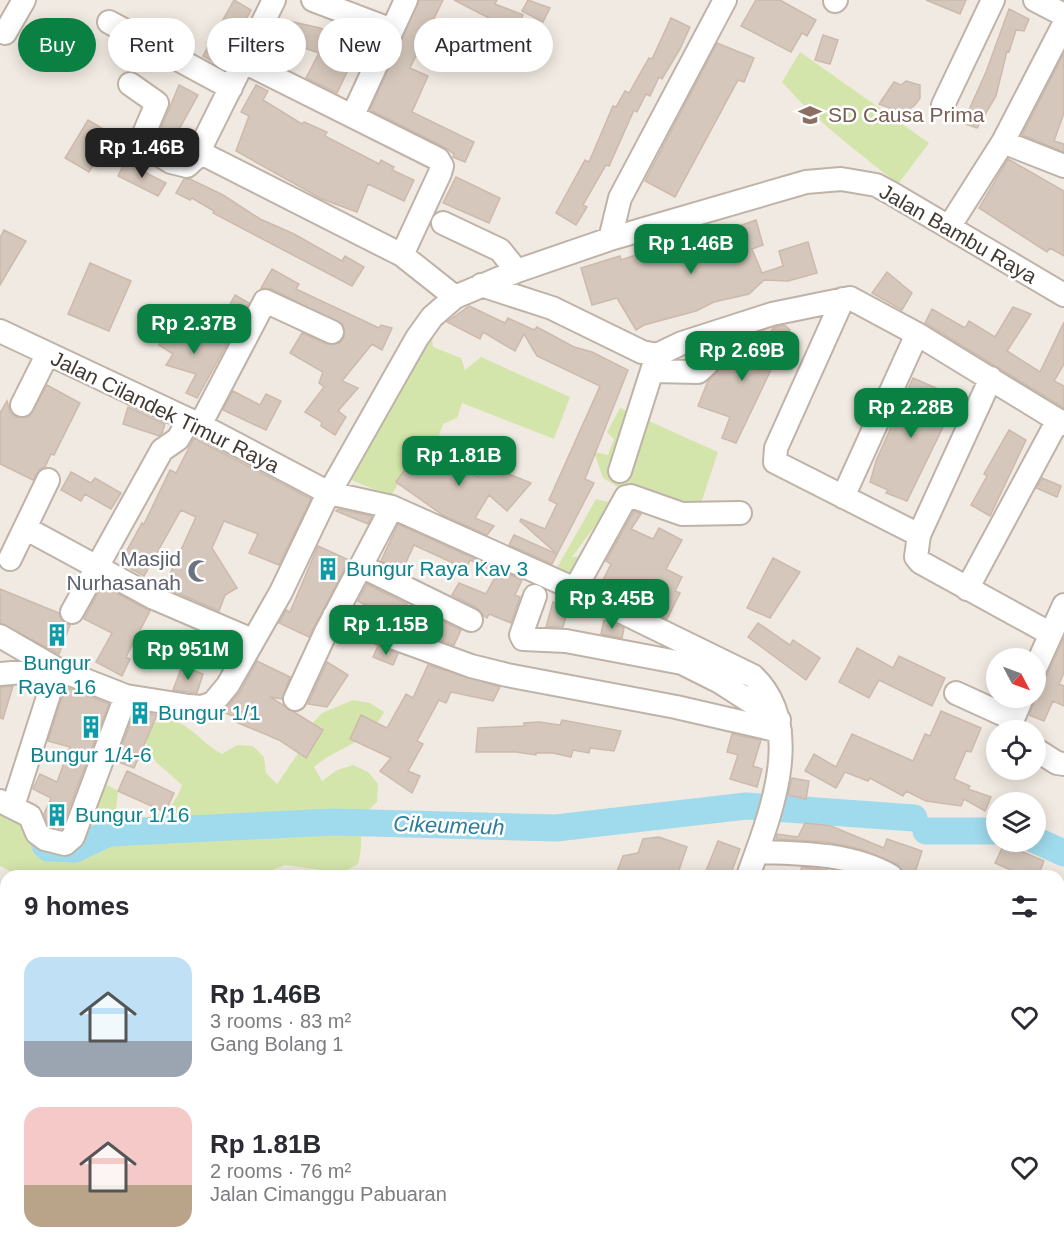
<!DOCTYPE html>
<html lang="en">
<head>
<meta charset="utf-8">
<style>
  :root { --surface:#fff; --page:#f7f7f7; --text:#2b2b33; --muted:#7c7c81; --accent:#0b8043 }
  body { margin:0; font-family:Arial,sans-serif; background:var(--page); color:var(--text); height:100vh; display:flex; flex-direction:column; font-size:22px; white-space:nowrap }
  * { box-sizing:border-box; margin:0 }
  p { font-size:20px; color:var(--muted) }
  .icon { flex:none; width:33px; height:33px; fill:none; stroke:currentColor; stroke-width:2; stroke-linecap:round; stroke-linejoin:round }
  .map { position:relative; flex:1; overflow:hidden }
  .drawer { position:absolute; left:0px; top:870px; width:1065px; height:386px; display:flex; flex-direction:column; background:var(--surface); border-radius:18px 18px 0 0; box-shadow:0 3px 15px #0003 }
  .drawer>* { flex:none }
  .hud { position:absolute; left:18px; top:18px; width:600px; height:54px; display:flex; gap:12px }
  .needle { width:39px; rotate:131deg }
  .fabs { position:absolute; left:986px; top:648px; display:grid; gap:12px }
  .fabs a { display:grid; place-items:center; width:60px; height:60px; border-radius:50%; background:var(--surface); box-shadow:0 3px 15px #0003; font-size:30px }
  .price { position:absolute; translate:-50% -51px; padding:0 14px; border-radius:12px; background:var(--accent); color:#fff; font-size:20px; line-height:39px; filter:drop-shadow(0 2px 3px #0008) }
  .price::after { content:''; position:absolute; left:50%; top:36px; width:18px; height:14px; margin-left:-9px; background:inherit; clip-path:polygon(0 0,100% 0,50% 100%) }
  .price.selected { background:#222; color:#fff }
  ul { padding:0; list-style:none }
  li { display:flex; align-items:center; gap:18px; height:150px; padding:0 24px }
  li span { display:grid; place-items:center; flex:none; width:168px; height:120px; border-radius:18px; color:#555 }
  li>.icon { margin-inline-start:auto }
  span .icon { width:72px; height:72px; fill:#fffc; stroke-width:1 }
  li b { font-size:26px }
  h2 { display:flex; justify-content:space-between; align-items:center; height:72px; padding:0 24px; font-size:26px }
  .pill { padding:0 21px; border-radius:27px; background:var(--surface); box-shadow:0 3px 15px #0003; font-size:21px; line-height:54px }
  .pill.selected { background:var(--accent); color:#fff }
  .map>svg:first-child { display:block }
  .green { fill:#d4e5ab }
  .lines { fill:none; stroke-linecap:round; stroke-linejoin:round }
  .river { stroke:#9fdaed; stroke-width:27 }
  .building { fill:#d5c7bb; stroke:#ccbaac; stroke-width:1.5 }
  .minor-casing { stroke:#bfb3a8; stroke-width:26 }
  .minor { stroke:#fff; stroke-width:22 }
  .labels { text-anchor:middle; stroke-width:5; stroke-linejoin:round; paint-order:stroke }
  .education-label { font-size:21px; fill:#785e54; stroke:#fff; text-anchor:start }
  .street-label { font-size:21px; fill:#423a33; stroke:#fff }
  .worship-label { font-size:21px; fill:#5b616d; stroke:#fff; text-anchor:end }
  .culture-label { font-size:21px; fill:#0d838f; stroke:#fff; text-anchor:start }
  .water-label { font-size:22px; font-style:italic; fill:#2d7e9b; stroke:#fff }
</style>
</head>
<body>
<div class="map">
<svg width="1064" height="1255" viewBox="0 0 1064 1255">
  <rect width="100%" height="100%" fill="#f1eae2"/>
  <path class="green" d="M800,52L929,143L898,184C858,152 816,121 782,82Z
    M430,317L433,347L461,358L465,370L481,357L570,397L554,439L462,403L457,418L443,424L432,454L420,447L391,496L349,479Z
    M620,408L718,452L700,506L653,508L603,478L594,452L608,455L614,439L607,432Z
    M596,499L612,503L572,557L589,555L574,584L554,573Z
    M353,700L370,703L384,712C367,745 340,745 314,767L322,781L337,770L353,765L368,772L378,784L377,802C351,826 367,834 358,864L342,873L285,865L258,876H185L178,871L146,876H21L0,866V805L58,846C78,826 96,810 104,783L118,791L116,809C147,824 170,819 182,785L156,762L138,729L168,718C191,725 202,743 222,754L237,745L253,746L264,757L266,773L277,784L306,742L311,725L322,713Z"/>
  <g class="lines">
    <path class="river" d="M926,831H996
      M1035,840L1064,853
      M45,845L48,848L75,849L109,833L333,822L556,828L746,806L914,818"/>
  </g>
  <path class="building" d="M234,0L251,10L221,66L203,56Z
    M419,0H443L410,68L428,76L412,112L474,142L465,162L453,157L454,154L444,147L370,110Z
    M454,0H497L495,4L523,15L516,32Z
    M528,0L550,8L543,22L522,11Z
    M756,0H780L816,20L807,36L802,33L791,52L741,26Z
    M926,0H966L960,14Z
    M1009,9L1029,19L1024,31L1016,30L1009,52L1007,51L996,96L977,128L963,123L986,72Z
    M671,18L690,27L680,49L662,79L659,77L650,96L646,94L637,112L634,110L609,166L606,165L583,205L587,207L576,225L556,213L585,160L589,162L613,106L616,107L625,91L629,93L649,58L652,59Z
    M280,19L320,28L359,47L337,93L306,78L319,53L292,44L281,65L268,59L278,38L272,36Z
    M823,35L838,40L830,64L815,60Z
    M717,43L754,58L744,82L738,80L675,197L645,181Z
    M1064,53V113L1054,141L1064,144V152L1022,135Z
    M906,81L920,85V98L915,105L904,113L879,104L894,82L901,85Z
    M179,85L198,95L171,144L158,136Z
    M256,85L268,91L263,100L302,124L304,122L327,132L325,136L379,164L381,160L394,167L392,170L414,180L404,201L368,184L357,212L322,199L236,151L249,116L241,112Z
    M88,120L112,134L89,172L65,158Z
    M1008,159L1064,191V256L1050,248L1047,252L979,208Z
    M125,162L166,183L158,196L118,176Z
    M456,177L500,198L489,223L443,203Z
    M184,179H190L223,195L260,219L294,234L342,261L345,256L364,267L352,286L213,213L214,211L192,198L190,200L176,193Z
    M756,220L763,245L752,249L762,273L783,266L779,251L808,242L817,273L788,281L764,280L749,294L714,302L696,311L644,325L636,330L617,298L592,305L581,268L620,256L621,260L676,241L679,247Z
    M4,230L26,241L0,285V238Z
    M90,263L131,281L109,331L68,314Z
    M272,269L299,284L296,289L379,328L381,325L392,328L382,350L372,344L342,381L358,388L338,411L346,417L335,435L321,426L322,422L305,412L324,387L319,383L323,372L290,353L302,333L327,344L339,343L344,337L343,325L271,289L261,288Z
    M887,272L912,293L902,310L872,293Z
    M235,295L249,303L244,311L228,308Z
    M469,306L505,323L508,318L534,330L537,327L574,347L592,352L628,370L585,479L594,483L557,554L520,521L521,519L545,529L557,504L549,500L600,386L537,356L524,334L515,351L483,332L480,339L447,322Z
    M1013,307L1031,314L1007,351L1040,372L1064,322V364L1054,381L1064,386V408L925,323L932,309L965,328L969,321L995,337Z
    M190,324L225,344L237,326L197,398L186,393L196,374L166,365L173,354L159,345L169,329L183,337Z
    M784,325L790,330L736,443L722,438L730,417L698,406L708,381L720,368L728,342L756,356L773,328Z
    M913,378L957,397L941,420L945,423L907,501L886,493L888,490L870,482L876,461Z
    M47,385L80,403L54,455L51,454L45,467L40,469L33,480L0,464V413L7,401L10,412L15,417H29Z
    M233,391L260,405L266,394L281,401L266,430L223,410Z
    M128,407L165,424L162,433L159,436L123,424Z
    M1009,430L1026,440L990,516L971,505L987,476L984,474Z
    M194,438L311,499L279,565L249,553L258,534L224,521L212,548L237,588L225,595L219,611L164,587L196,517L181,510L144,576L120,563L142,523L144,524L170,470L176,473Z
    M441,442L462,459L458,466L478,477L487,465L531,483L507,511L489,495L475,518L494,526L487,535L444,516L396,482L421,446L432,454Z
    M71,472L91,483L95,478L121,493L111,509L85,494L81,501L61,490Z
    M1042,478L1061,486L1057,497L1036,488Z
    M338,509L372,516L368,524L336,511Z
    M634,511L641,514L631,529L653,539L659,528L682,540L666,569L682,577L675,591L680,593L667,619L600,586L611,564L606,561Z
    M398,524L522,580L515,595L520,597L511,623L489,614L487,618L484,616L477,608L452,595L459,583L486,594L497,573L470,560L466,569L414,545L402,571L381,561Z
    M514,535L557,554L552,564L509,545Z
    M318,546L349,560L309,637L279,623L286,610L290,612Z
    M773,558L800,572L770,618L747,608Z
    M367,584L407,604L397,623L358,601Z
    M102,585L150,611L126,657L130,659L122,676L96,662L112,633L84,619Z
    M0,589L59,613L61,619L70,625L59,654L0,623Z
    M553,602L569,606L563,627H546Z
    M438,619L461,630L454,645L430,637Z
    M604,620L624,628L622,638L601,634Z
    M758,623L790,645L793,640L820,658L806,680L748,637Z
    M1064,638V673L1059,684L1064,686V706L1053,701L1044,721L1029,715L1041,681L1047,675Z
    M378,646L398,654L393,665L373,657Z
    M857,648L893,668L899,656L945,678L932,706L879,680L869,698L839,682Z
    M257,661L290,677L282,699L270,697L323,730L306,758L279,740L236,722L238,718L223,712L240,692Z
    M327,662L348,675L327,707L308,704Z
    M428,665L500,687L493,701L451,692L446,703L439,700L417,741L423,744L408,771L420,776L412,793L380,771L391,758L350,739L361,715L387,728L406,694L413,698Z
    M182,666L203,674L197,693L173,690Z
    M13,686L3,719L0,718V687Z
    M65,687L109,704L61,829L48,824L44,814L51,798L33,789L40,774L57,782L70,747L48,741Z
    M135,711L157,715L134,768L116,761Z
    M941,711L981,728L971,752L966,751L954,779L970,786L968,789L991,797L985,811L964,799L961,806L926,801L906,791L903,796L870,778L868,781L845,772L836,788L805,771L814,754L836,767L852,734L913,761L925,734L930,736Z
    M562,720L621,731L614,751L590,748L589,753L573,750L571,757L553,753H536V755L516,752H476L478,728L524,726V723L539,722L560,725Z
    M732,734L761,740L753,766L762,769L757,787L730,779L738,755L727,752Z
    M127,771L174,793L165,812L118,791Z
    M792,778L809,781L806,799L788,795Z
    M805,823L831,826L884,848L887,839L922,851L914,876H904L897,864L860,849L827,842L776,839L777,834L798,837Z
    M659,837L687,847L677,876L647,872L645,876H631L632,873L617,872L623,856L638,853L643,839Z
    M718,841L740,849L730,876H704Z
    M1004,844L1044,861L1038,876H1025L995,863Z
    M802,867L827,870L826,876H798Z"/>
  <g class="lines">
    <g class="minor-casing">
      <path id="minor" d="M313,0L392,30
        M1035,0L1064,15
        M835,1L836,0
        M109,22L231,88
        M5,33L24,0
        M244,62L438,159L442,166L440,173L402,255
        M130,84L157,103L140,143L171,162L187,166L201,153
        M943,105L993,0
        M353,115L406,0
        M1003,142L1064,166
        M201,153L402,255L455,297
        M201,153L202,145L274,0
        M443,223L500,250L517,271
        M949,227L1003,142L1064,24
        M610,239L620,198L725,0
        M481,285L552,308L642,352L657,355L682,343L772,314L850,298L917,334L1064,424
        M843,299L776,448L775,462L919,535
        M0,331L200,425L329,493L392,507L575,589L753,676C807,727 769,818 748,876
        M653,371L698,372L707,364L714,333
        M991,378L919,535L916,557L920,562L1051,634
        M22,405L47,355
        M200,425L265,301L332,332
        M620,471L657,355
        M843,497L917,334
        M25,528L154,598L252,640
        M10,559L48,480
        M361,566L471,620
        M575,589L626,497L631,496L682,514L740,513
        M967,589L1058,420
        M535,596L521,635L523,639L566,641L682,663L720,682L779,720
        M72,612L162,450L178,439L188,421
        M334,616L471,666L507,675L676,707L780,731
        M0,636L57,669L13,806
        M1035,669L1064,605
        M0,674L57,669L126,696L189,706L202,707L213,703L228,685L281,592L323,504L417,338L432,317L455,297L517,271L610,239L806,182L841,179L876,185L891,193L1064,295
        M956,693L1013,719
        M295,699L325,634L392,507
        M1012,730L1013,719L1022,698
        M1035,749L1057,763L1064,764
        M0,801L30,816L37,833L45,839L65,844L73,837L126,696
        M757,852C801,853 851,853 891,876
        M0,953L6,957
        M0,1068L6,1061
        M0,1137L6,1141
        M1059,1151L1064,1155
        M1059,1231L1064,1221
        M484,1250L489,1255
        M843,1250L846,1255
        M13,1255L18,1250
        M69,1255L74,1250
        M185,1255L190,1250
        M453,1255L460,1250
        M706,1255L707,1250
        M959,1255L961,1250
        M1048,1255L1050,1250"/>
    </g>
    <use href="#minor" class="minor"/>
  </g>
  <defs>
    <g id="school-bare" transform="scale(1.8)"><path d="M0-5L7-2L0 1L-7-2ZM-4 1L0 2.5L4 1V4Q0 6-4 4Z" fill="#8d6e63" stroke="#fff" stroke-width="2.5" paint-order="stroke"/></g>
    <g id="building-bare" transform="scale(1.8)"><path d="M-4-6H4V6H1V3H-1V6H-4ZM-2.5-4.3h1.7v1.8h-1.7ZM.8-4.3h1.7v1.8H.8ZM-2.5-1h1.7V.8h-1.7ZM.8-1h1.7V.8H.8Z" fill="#0f9aa8" stroke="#fff" stroke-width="2.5" paint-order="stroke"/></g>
    <g id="mosque-bare" transform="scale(1.8)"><path d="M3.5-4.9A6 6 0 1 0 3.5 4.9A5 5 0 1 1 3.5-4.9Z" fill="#6b7280" stroke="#fff" stroke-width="2.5" paint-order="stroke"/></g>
  </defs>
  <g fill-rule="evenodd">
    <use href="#school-bare" x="810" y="115"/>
    <use href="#building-bare" x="328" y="569"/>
    <use href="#mosque-bare" x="199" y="571"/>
    <use href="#building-bare" x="57" y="635"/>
    <use href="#building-bare" x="140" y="713"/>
    <use href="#building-bare" x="91" y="727"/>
    <use href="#building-bare" x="57" y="815"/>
  </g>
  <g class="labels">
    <g class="education-label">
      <text x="828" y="122">SD Causa Prima</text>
    </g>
    <g class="street-label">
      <text transform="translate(958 234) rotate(30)" y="7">Jalan Bambu Raya</text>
      <text transform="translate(165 412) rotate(26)" y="7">Jalan Cilandek Timur Raya</text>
    </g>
    <g class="worship-label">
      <text x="181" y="566">Masjid<tspan x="181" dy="24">Nurhasanah</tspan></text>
    </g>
    <g class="culture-label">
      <text x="346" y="576">Bungur Raya Kav 3</text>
      <text x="57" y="670" text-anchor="middle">Bungur<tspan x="57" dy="24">Raya 16</tspan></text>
      <text x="158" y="720">Bungur 1/1</text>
      <text x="91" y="762" text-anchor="middle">Bungur 1/4-6</text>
      <text x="75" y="822">Bungur 1/16</text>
    </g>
    <g class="water-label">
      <text transform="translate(449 825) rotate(2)" y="8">Cikeumeuh</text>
    </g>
  </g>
</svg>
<div class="fabs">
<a><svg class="needle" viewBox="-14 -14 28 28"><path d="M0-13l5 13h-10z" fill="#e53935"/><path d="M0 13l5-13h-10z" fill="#7c7c81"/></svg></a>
<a><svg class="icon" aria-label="locate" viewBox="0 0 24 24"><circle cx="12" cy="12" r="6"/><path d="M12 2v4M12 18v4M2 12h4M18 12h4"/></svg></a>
<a><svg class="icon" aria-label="layers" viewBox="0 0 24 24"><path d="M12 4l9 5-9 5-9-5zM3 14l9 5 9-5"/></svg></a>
</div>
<b class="price selected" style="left:142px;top:179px">Rp 1.46B</b>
<b class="price" style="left:691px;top:275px">Rp 1.46B</b>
<b class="price" style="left:194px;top:355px">Rp 2.37B</b>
<b class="price" style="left:742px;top:382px">Rp 2.69B</b>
<b class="price" style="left:911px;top:439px">Rp 2.28B</b>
<b class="price" style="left:459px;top:487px">Rp 1.81B</b>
<b class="price" style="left:612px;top:630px">Rp 3.45B</b>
<b class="price" style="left:386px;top:656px">Rp 1.15B</b>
<b class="price" style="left:188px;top:681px">Rp 951M</b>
<div class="hud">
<a class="pill selected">Buy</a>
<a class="pill">Rent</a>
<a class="pill">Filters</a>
<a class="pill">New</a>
<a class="pill">Apartment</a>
</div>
<section class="drawer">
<h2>9 homes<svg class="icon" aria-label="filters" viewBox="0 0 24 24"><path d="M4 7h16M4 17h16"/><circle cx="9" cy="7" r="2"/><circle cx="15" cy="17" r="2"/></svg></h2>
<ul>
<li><span style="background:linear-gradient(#bfe0f5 70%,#9aa5b1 0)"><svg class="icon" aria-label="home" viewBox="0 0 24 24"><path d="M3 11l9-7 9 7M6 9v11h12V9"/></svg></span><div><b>Rp 1.46B</b><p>3 rooms · 83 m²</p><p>Gang Bolang 1</p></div><svg class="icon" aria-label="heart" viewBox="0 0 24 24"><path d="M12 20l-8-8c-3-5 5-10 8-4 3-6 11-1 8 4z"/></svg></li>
<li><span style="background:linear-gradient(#f6c9c9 65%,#b9a48a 0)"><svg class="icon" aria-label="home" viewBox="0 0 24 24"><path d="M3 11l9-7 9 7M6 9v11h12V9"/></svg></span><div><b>Rp 1.81B</b><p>2 rooms · 76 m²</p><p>Jalan Cimanggu Pabuaran</p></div><svg class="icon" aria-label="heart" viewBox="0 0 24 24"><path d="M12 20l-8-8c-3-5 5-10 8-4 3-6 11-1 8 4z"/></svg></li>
</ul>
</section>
</div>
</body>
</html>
